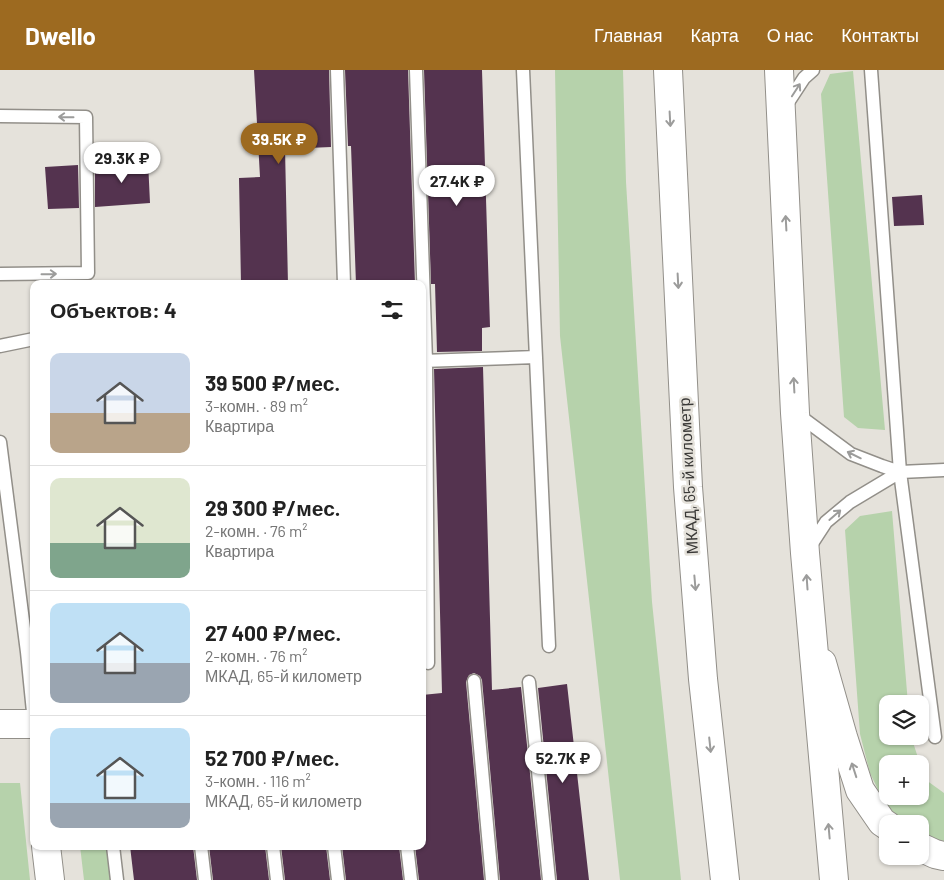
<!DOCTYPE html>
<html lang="ru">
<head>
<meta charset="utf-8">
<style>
  :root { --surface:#fff; --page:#f2f2f2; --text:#222; --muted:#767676; --line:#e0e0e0; --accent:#9d6a20 }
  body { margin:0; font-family:Barlow,sans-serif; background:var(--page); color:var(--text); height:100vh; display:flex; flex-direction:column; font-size:19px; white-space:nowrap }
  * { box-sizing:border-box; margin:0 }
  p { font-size:16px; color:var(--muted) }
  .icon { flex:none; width:28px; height:28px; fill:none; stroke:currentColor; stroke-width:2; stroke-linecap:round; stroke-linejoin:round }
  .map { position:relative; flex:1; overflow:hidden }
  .panel { position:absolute; left:30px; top:210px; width:396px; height:570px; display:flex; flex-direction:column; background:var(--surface); border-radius:10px; box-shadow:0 1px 4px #0004 }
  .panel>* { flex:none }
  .buttons { position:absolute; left:879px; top:625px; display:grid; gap:10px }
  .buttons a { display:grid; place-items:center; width:50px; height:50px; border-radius:10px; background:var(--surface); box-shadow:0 1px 4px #0004; font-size:25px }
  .price { position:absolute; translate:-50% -42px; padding:0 11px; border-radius:18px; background:#fff; color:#222; font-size:16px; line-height:32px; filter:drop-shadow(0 1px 2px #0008) }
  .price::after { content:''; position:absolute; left:50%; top:30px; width:15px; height:11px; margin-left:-8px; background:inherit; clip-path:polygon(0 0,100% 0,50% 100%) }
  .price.selected { background:var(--accent); color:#fff }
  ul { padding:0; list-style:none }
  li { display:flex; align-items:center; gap:15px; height:125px; padding:0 20px }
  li+li { border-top:1px solid var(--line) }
  li span { display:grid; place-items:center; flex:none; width:140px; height:100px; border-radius:10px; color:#555 }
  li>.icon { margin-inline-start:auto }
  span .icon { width:60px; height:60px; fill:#fffc; stroke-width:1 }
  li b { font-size:21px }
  h2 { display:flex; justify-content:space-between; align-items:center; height:60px; padding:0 20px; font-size:21px }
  header { display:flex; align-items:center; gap:30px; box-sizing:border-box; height:70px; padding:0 25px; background:var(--accent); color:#fff }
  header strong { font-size:24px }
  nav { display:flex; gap:28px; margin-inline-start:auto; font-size:18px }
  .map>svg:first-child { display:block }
  .green { fill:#b6d2ab }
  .building { fill:#54334f }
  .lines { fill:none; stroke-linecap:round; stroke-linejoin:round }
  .lane-casing { stroke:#928f89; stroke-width:15 }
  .secondary-casing { stroke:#928f89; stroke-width:30 }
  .highway-casing { stroke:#928f89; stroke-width:30 }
  .lane { stroke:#fff; stroke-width:12 }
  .secondary { stroke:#fff; stroke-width:28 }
  .highway { stroke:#fff; stroke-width:28 }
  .oneway { stroke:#9c9c9b }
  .labels { text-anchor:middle; stroke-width:5; stroke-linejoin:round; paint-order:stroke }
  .street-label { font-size:16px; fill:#3a3937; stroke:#e5e2db }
</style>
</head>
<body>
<header>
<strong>Dwello</strong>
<nav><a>Главная</a><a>Карта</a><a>О нас</a><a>Контакты</a></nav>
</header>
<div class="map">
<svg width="944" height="810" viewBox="0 0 944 810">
  <rect width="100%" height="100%" fill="#e5e2db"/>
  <path class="green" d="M555,0H623L626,112L652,532L681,810H620L560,266Z
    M853,1L885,360L858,358L844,347L821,24L830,4Z
    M892,441L908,634H888V666H911L920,694H888V726H920V694L926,710L944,723V771L924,767L920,764V754H906L895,745L881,726L870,703L860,664L845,460L860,446Z
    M0,713H20L30,810H0Z
    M80,776H107L111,810H84Z"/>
  <path class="building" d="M254,0H329L331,77L285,79L288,214H241L239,108L260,107Z
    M345,0H408L415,214H356L351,76H348Z
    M424,0H482L490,257L482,258V281L437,282L435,214H431Z
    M148,91L150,133L95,137V94Z
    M78,95L79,138L48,139L45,97Z
    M922,125L924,155L894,156L892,127Z
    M483,297L492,620L521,617L541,810H500L482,610L480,606L474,603L469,605L466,612L484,810H419L415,776H422V625L442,623L434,299Z
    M567,614L589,810H557L538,618Z
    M130,776H193L197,810H134Z
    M209,776H265L269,810H213Z
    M281,776H326L330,810H285Z
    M342,776H399L403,810H346Z"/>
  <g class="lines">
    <g class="lane-casing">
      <path id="lane" d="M337,0L344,214
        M416,0L426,291L428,593
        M523,0L549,576
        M871,0L900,402L935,667
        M785,37L804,8L813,0
        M0,46L86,47L88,203L0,204
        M0,276L34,269
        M422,291L536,287
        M797,344L851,384L882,396L900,402L944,400
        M0,372L27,582L34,652
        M809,478L826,452L850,432L900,402
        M474,611L492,810
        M529,612L549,810
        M113,776L117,810
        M201,776L205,810
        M273,776L277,810
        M334,776L338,810
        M407,776L411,810"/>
    </g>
    <g class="secondary-casing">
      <path id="secondary" d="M822,593L843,667L860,720L882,752L888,756
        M0,654H34
        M46,776L50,810
        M920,777L935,784L944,786"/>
    </g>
    <g class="highway-casing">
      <path id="highway" d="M668,0L688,417L703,609L725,810
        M779,0L795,343L805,483L834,810"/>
    </g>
    <use href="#lane" class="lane"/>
    <use href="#secondary" class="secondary"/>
    <use href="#highway" class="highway"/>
  </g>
  <defs><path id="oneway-shaft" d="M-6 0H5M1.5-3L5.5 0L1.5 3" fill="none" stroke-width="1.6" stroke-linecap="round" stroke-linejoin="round" transform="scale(1.25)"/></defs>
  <g class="oneway">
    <use href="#oneway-shaft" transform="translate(796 20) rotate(-57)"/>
    <use href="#oneway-shaft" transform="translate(66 47) rotate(-179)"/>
    <use href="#oneway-shaft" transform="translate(670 49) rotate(87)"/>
    <use href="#oneway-shaft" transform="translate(786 153) rotate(-93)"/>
    <use href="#oneway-shaft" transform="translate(49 204) rotate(-1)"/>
    <use href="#oneway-shaft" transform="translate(678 211) rotate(87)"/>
    <use href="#oneway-shaft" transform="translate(794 315) rotate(-93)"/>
    <use href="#oneway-shaft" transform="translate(854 385) rotate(-154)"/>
    <use href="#oneway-shaft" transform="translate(835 445) rotate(-41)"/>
    <use href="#oneway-shaft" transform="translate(807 512) rotate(-94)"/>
    <use href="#oneway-shaft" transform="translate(695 513) rotate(85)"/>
    <use href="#oneway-shaft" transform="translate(710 675) rotate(84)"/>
    <use href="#oneway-shaft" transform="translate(854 700) rotate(-108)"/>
    <use href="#oneway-shaft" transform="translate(829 761) rotate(-95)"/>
  </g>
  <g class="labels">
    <g class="street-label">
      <text transform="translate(688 406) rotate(-93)" y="6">МКАД, 65-й километр</text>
    </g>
  </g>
</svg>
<div class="buttons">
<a><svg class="icon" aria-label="layers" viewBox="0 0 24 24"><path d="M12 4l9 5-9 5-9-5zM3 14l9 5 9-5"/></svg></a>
<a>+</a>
<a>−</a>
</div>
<b class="price selected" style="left:279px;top:95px">39.5K ₽</b>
<b class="price" style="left:122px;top:114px">29.3K ₽</b>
<b class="price" style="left:457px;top:137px">27.4K ₽</b>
<b class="price" style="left:563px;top:714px">52.7K ₽</b>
<section class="panel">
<h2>Объектов: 4<svg class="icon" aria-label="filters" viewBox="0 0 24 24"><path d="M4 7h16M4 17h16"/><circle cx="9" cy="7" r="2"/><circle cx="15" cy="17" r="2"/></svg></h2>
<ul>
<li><span style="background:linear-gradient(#c9d6e8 60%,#b9a48a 0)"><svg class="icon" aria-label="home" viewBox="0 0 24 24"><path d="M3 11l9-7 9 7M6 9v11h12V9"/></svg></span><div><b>39 500 ₽/мес.</b><p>3-комн. · 89 m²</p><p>Квартира</p></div></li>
<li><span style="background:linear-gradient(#dfe7d0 65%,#7fa58c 0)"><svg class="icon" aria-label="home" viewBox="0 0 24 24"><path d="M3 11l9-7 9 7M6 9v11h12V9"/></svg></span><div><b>29 300 ₽/мес.</b><p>2-комн. · 76 m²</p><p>Квартира</p></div></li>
<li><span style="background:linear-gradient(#bfe0f5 60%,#9aa5b1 0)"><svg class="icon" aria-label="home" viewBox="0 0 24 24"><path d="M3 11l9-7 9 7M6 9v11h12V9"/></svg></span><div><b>27 400 ₽/мес.</b><p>2-комн. · 76 m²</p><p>МКАД, 65-й километр</p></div></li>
<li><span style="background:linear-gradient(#bfe0f5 75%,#9aa5b1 0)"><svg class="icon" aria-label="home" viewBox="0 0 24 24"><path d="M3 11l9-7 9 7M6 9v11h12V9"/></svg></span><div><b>52 700 ₽/мес.</b><p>3-комн. · 116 m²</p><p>МКАД, 65-й километр</p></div></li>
</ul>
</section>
</div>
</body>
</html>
